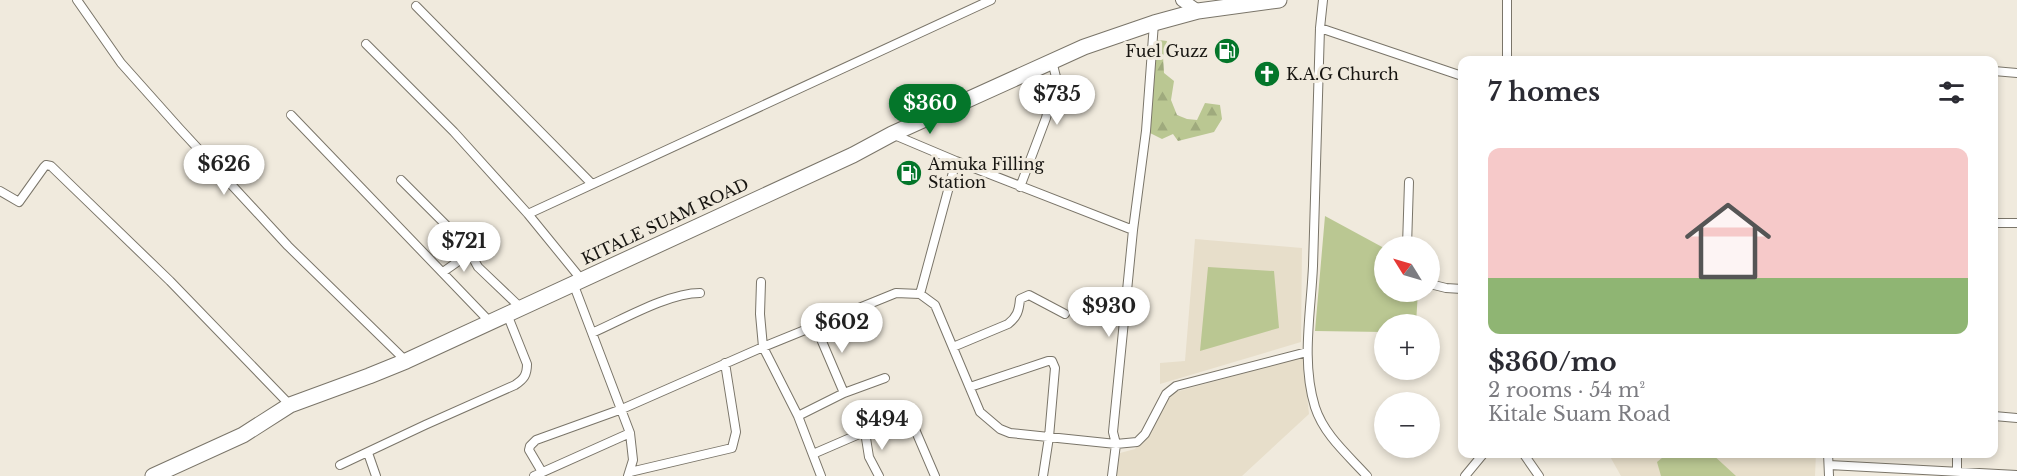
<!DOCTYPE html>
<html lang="en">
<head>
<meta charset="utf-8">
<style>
  :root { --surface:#fff; --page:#f7f7f7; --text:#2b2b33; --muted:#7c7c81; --accent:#04762a }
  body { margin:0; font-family:"Libre Baskerville",serif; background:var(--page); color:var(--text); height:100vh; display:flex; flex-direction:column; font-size:22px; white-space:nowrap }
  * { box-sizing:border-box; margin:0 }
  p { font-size:20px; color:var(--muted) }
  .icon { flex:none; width:33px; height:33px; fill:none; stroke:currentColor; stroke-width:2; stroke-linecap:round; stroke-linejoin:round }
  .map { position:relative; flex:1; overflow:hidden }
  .side { position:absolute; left:1458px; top:56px; width:540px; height:402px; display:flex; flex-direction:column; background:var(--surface); border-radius:12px; box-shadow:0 3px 9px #0003 }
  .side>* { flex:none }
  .needle { width:39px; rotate:307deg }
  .tools { position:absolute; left:1374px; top:236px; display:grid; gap:12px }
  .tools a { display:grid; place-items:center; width:66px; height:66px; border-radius:50%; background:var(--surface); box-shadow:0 3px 9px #0003; font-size:30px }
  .price { position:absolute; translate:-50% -51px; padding:0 14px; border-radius:21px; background:#fff; color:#222; font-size:20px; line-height:39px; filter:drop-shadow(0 2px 3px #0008) }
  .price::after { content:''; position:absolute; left:50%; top:36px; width:18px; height:14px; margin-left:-9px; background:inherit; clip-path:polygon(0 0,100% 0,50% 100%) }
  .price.current { background:var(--accent); color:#fff }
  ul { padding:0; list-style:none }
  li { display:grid; align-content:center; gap:12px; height:318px; padding:0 30px }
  li span { display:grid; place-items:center; height:186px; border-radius:12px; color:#555 }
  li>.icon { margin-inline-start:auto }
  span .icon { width:108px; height:108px; fill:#fffc; stroke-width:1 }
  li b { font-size:26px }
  h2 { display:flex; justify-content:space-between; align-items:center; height:72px; padding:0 30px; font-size:26px }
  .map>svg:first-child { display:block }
  .built { fill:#e7deca }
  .green { fill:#bac792 }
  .forest { fill:url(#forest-firs) }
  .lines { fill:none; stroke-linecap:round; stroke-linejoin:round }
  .street-casing { stroke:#7a7569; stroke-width:10 }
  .secondary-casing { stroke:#7a7569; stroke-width:14 }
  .highway-casing { stroke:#7a7569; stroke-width:17 }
  .street { stroke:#fff; stroke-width:8 }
  .secondary { stroke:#fff; stroke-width:12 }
  .highway { stroke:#fff; stroke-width:15 }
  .labels { text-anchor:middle; stroke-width:6; stroke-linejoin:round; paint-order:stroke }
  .poi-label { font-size:16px; fill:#171511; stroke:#f0eadd; text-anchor:start }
  .street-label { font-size:16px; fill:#171511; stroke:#f0eadd }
</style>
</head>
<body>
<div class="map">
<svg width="2017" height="476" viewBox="0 0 2017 476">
  <defs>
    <pattern id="forest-firs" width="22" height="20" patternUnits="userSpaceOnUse" patternTransform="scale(1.5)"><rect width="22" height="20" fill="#bac792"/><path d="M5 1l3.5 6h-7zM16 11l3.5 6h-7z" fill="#9faa7d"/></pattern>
  </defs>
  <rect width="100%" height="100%" fill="#f0eadd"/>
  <path class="built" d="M1195,239L1302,248L1301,342L1160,384V363L1185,361Z
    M1303,357L1309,414L1242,476H1116L1120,453L1135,449L1172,393Z
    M1608,453H1816L1815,476H1621Z"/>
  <path class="green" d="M1325,216L1384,248V291H1418L1416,324H1384V332L1315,331Z
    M1208,267L1274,271L1279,328L1200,351Z
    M1668,453H1711L1736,476H1661L1657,462Z"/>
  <path class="forest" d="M1157,40L1167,41L1163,56L1164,73L1174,81L1171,100L1177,115L1187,119L1197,120L1205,103L1220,105L1222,119L1214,132L1178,141L1173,134L1162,139L1150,133Z"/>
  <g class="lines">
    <g class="street-casing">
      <path id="street" d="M77,0L121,63L179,128L288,246L406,361
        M1323,0L1320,28C1317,108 1315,187 1313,266C1311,312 1301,362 1315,407C1324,435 1348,455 1367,476
        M1507,0V60
        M416,6L592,184
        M1320,28L1462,76
        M366,44L454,132L528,214L581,279
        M1994,71L2017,73
        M291,115L489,321
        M892,134L956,161L1133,230
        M401,180L452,231L468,249L478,267L520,307
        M1020,187L1046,118L1056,77L1052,61
        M0,191L19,202L44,167L46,165L51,166L170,281L290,405
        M528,214L991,0
        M1994,223H2017
        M1407,246L1409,182
        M443,272L470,253
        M761,282L760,314L763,347L798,416L821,476
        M573,283L630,433L633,460L628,476
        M1430,284L1446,288L1462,289
        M920,294L956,161
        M815,325L844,393
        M592,333C622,320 668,293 700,293
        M953,347L1008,324C1017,317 1019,311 1020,299L1029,295L1065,314
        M970,387L1048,361H1052L1055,368L1049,437L1043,476
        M798,416L844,393L885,378
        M1994,416L2017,418
        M865,432L869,457L879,476
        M368,453L376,476
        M1523,453L1539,476
        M1828,453L1829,476
        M813,454L908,413L935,476
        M340,465L425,425L515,385C524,379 527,375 527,364L507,314
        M1829,465L2017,475
        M1957,471V453
        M542,472L529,450L530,446L536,440L622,409L763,347L896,293L920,294L935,305L980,412L1000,429L1010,433L1116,444L1137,442L1145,434L1166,394L1176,386L1307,352
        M630,472L732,448L736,432L725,363
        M534,476L630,433
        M1112,476L1116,444L1113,432L1133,230L1146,131L1154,23
        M1465,476L1484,453"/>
    </g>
    <g class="secondary-casing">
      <path id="secondary" d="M1182,0L1198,11"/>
    </g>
    <g class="highway-casing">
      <path id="highway" d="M153,476L243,435L290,405L369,376L406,361L853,155L892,134L1084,47L1154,23L1198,11L1279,0"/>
    </g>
    <use href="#street" class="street"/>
    <use href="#secondary" class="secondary"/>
    <use href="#highway" class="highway"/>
  </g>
  <defs>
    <g id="fuel-disc" transform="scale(1.35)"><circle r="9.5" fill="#04762a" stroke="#f0eadd"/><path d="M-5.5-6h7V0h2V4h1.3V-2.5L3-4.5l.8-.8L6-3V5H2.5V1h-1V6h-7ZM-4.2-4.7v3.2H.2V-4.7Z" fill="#fff"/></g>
    <g id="church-disc" transform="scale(1.35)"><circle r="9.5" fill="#04762a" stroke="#f0eadd"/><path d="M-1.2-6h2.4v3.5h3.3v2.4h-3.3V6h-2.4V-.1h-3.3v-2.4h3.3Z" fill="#fff"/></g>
  </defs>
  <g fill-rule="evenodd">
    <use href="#fuel-disc" x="1227" y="51"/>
    <use href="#church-disc" x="1267" y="74"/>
    <use href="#fuel-disc" x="909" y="173"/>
  </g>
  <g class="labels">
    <g class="poi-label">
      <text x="1208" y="57" text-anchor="end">Fuel Guzz</text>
      <text x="1286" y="80">K.A.G Church</text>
      <text x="928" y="170">Amuka Filling<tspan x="928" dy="18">Station</tspan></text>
    </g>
    <g class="street-label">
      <text transform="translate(665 221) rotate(-25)" y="6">KITALE SUAM ROAD</text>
    </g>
  </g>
</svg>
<div class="tools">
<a><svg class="needle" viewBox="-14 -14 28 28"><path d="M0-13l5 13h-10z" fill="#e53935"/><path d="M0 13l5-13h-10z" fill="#7c7c81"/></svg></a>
<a>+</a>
<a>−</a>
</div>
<b class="price" style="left:1057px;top:126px">$735</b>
<b class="price current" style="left:930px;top:135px">$360</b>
<b class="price" style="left:224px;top:196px">$626</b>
<b class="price" style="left:464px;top:273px">$721</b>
<b class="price" style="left:1109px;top:338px">$930</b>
<b class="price" style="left:842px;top:354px">$602</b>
<b class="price" style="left:882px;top:451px">$494</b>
<section class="side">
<h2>7 homes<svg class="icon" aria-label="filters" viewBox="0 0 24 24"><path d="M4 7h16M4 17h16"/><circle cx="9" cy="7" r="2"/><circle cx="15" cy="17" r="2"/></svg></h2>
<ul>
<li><span style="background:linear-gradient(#f6c9c9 70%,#8fb573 0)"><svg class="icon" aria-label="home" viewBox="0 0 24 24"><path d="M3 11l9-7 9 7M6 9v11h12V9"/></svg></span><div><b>$360/mo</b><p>2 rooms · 54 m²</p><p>Kitale Suam Road</p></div></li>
</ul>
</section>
</div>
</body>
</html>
